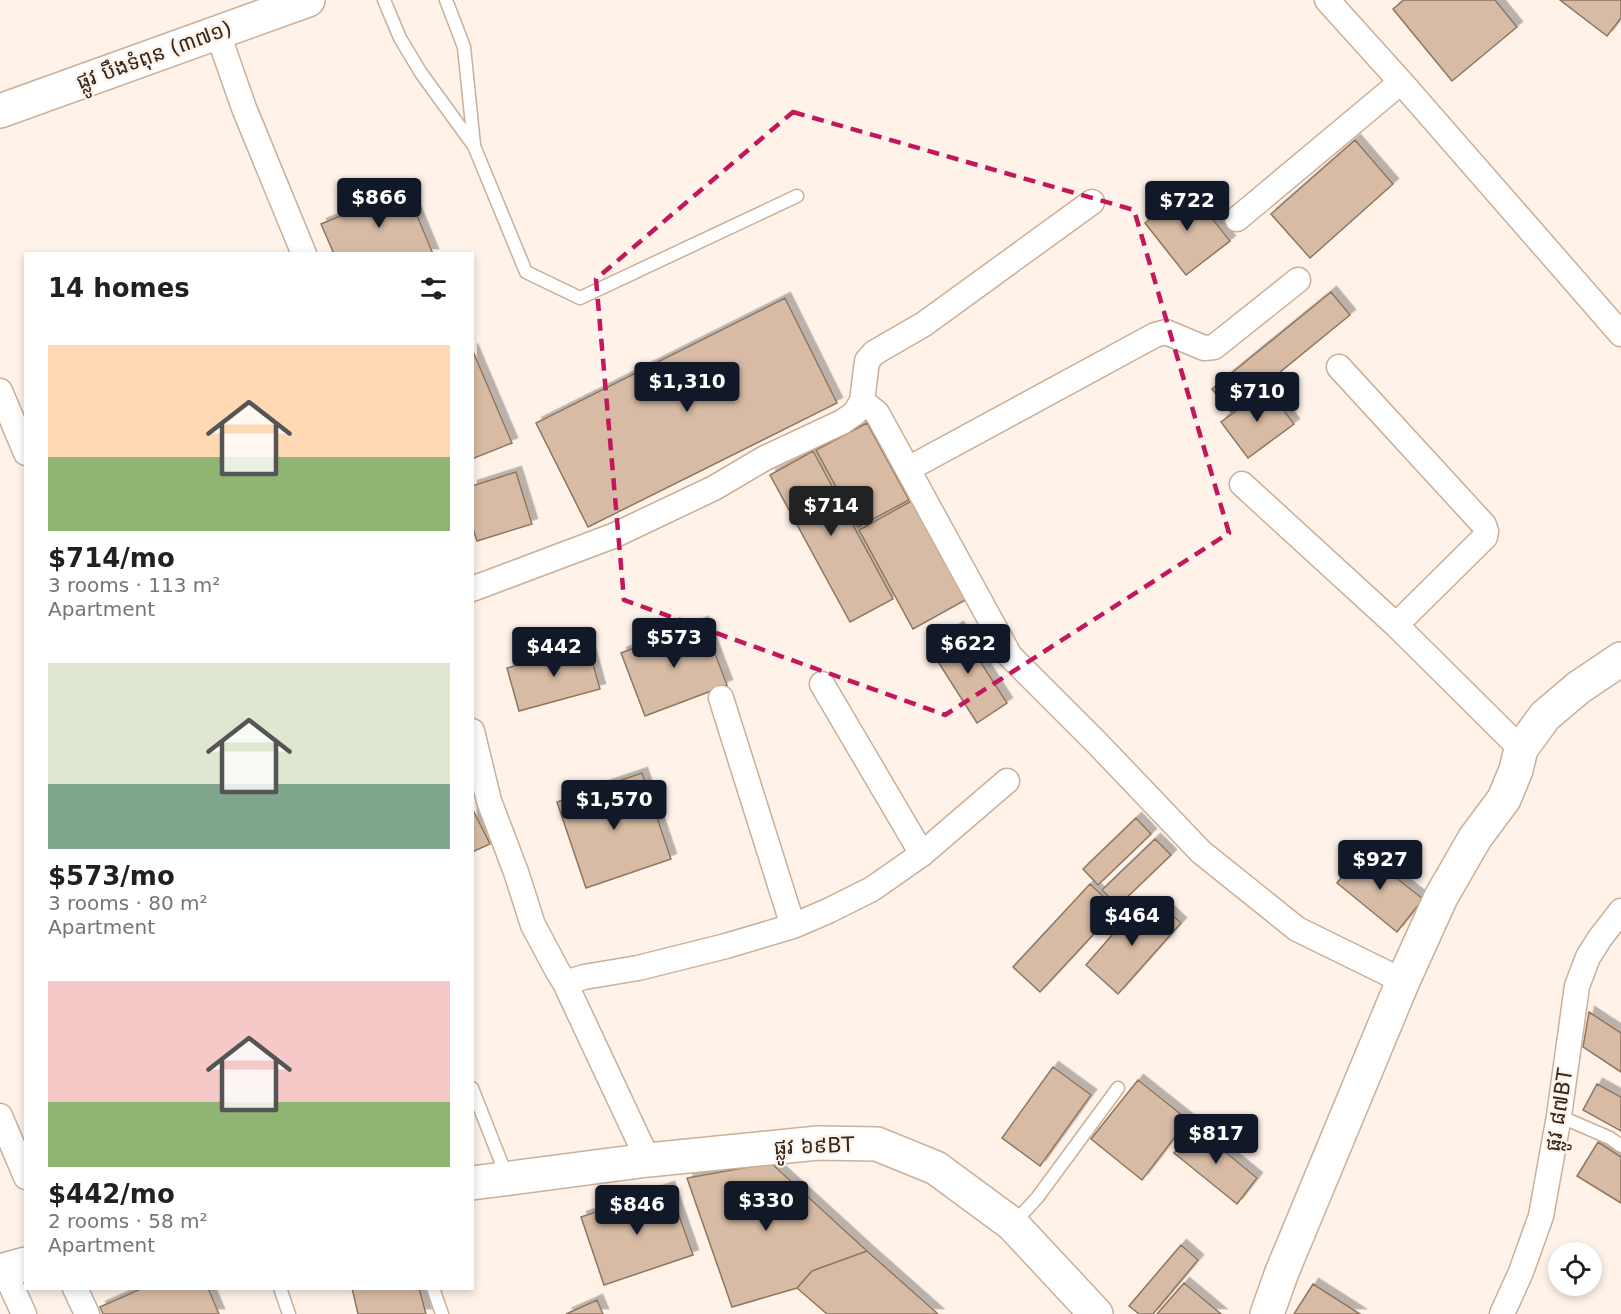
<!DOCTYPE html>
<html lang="en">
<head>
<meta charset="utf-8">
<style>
  :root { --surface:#fff; --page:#f6f6f6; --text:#202124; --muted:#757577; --accent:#111827 }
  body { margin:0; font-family:"DejaVu Sans","Noto Sans Khmer",sans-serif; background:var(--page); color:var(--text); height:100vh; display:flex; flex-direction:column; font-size:22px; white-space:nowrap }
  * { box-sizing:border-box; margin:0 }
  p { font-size:20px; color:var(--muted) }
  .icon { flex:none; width:33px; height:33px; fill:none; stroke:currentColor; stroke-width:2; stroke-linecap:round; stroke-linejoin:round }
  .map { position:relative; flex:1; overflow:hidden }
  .side { position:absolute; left:24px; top:252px; width:450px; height:1038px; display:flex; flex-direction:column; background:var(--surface); border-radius:0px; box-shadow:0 3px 9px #0003 }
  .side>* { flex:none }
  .fabs { position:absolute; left:1548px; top:1242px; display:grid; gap:12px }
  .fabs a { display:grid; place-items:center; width:54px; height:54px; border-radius:50%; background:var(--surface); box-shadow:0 3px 9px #0003; font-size:30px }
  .price { position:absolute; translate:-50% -51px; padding:0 14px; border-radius:6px; background:var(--accent); color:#fff; font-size:20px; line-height:39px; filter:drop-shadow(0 2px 3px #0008) }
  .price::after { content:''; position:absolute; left:50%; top:36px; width:18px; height:14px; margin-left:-9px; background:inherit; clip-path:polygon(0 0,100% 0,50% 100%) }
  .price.current { background:#222; color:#fff }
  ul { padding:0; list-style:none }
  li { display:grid; align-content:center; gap:12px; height:318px; padding:0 24px }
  li span { display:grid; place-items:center; height:186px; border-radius:0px; color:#555 }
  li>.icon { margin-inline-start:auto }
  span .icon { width:108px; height:108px; fill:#fffc; stroke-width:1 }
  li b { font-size:26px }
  h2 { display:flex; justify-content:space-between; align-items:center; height:72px; padding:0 24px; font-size:26px }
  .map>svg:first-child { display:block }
  .building { fill:#d7bba4; stroke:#8f7660; stroke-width:1.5; filter:url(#shadow) }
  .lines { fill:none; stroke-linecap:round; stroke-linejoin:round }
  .lane-casing { stroke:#cbaf98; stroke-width:15 }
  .street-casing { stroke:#cbaf98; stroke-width:27 }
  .secondary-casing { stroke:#cbaf98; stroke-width:36 }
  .lane { stroke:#fff; stroke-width:12 }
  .street { stroke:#fff; stroke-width:24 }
  .secondary { stroke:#fff; stroke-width:33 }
  .marked { fill:none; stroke:#c2185b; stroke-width:4.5; stroke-dasharray:12 8; stroke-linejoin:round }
  .labels { text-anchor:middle; stroke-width:4.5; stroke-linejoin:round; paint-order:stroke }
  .street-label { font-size:21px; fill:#33281f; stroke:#fef2e9 }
</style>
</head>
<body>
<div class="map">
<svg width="1621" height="1314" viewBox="0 0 1621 1314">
  <defs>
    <filter id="shadow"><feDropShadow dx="5.5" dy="-5.5" stdDeviation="0" flood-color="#0004"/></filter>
  </defs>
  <rect width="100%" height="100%" fill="#fef2e9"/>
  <path class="building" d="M1404,0H1495L1517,27L1452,81L1393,9Z
    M1560,0H1621V18L1607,36Z
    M1355,140L1393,184L1310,258L1271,214Z
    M1188,188L1230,241L1186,275L1145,223Z
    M406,189L433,254H334L321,224Z
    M1331,292L1350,315L1231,412L1212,389Z
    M785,298L837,403L588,527L536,423Z
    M472,349L512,443L472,459Z
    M1267,388L1294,424L1248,458L1221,422Z
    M867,423L909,500L858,527L816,450Z
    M813,451L893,599L850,622L770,475Z
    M516,472L532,524L477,541L472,526V486Z
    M915,499L969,598L913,629L859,530Z
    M703,622L727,685L645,716L621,653Z
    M958,627L1007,703L977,723L928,646Z
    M588,646L600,689L519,711L507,668Z
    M642,773L671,859L586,888L557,802Z
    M472,808L490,844L472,852Z
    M1136,818L1151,834L1098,885L1083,869Z
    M1155,839L1171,855L1118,906L1102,890Z
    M1362,851L1423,899L1397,932L1337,883Z
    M1090,884L1117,909L1040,992L1013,967Z
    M1139,904L1155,918L1164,907L1181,923L1118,994L1086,965Z
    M1589,1012L1621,1033V1072L1583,1047Z
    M1053,1067L1091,1095L1040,1166L1002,1138Z
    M1138,1080L1188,1120L1142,1180L1091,1139Z
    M1597,1084L1621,1097V1131L1583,1110Z
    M1195,1127L1257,1178L1237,1204L1174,1153Z
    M1598,1142L1621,1157V1203L1577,1176Z
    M771,1163L867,1251L812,1271L797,1288L732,1307L687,1178Z
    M669,1187L693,1255L604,1285L581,1217Z
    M1181,1245L1198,1260L1153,1314H1139L1129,1306Z
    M867,1251L938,1314H827L797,1288L812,1271Z
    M1184,1283L1221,1314H1157Z
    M1313,1284L1360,1314H1294Z
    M143,1288H208L219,1314H103L100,1307Z
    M352,1288H419L426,1314H358Z
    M597,1300L603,1314H566Z"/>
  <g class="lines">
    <g class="lane-casing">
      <path id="lane" d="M384,0L400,38L421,73L474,146L526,272L580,298L797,196
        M446,0L464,47L474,145
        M472,1088L507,1177
        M1559,1116L1610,1138L1621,1146
        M1013,1224L1037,1198L1118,1088
        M280,1288L289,1314
        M433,1288L442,1314"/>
    </g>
    <g class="street-casing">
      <path id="street" d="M1327,0L1401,82L1621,334
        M217,31L244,108L304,254
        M1237,219L1401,82
        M1339,367L1484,525L1486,531L1485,537L1396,625
        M0,391L26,453
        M862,401L877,413L1010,656L1097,743L1201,852L1297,929L1403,981
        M908,469L1155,335L1166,332L1204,348L1214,347L1298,280
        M1242,484L1396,625L1521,749
        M472,589L613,536L714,488L765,458L842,422L855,413L862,401L867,361L874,353L924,324L1092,202
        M822,684L922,854
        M721,698L793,926
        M472,731L489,801L516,872L533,925L557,970L565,983L648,1160
        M565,983L584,977L638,968L726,946L793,926L828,911L872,889L922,854L1007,781
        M0,1116L26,1177
        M4,1270L24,1314
        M75,1288L87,1314
        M1502,1314L1521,1272L1541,1216L1559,1116L1577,986L1588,957L1600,938L1621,911"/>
    </g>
    <g class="secondary-casing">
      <path id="secondary" d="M0,111L308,0
        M472,1183L648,1160L818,1143L877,1144L936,1168L1012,1224L1096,1314
        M0,1271L26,1264
        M1267,1314L1282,1272L1403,981L1441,897L1475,838L1504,799L1516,770L1521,749L1545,716L1578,688L1621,659"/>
    </g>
    <use href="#lane" class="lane"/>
    <use href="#street" class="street"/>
    <use href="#secondary" class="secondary"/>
  </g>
  <path class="marked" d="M793,112L1134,210L1229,533L945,715L624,600L596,279Z"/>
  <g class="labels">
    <g class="street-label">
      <text transform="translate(154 55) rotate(-20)" y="7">ផ្លូវ បឹងទំពុន (៣៧១)</text>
      <text transform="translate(1559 1110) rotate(-81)" y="7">ផ្លូវ ៨៧BT</text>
      <text transform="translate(814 1146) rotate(-2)" y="7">ផ្លូវ ៦៩BT</text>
    </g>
  </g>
</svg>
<div class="fabs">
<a><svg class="icon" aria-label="locate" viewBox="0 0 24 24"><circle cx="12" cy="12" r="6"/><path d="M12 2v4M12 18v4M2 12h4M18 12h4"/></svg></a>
</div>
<b class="price" style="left:379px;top:229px">$866</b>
<b class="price" style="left:1187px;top:232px">$722</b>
<b class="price" style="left:687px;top:413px">$1,310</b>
<b class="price" style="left:1257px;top:423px">$710</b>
<b class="price current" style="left:831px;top:537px">$714</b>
<b class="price" style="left:674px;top:669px">$573</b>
<b class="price" style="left:968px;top:675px">$622</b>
<b class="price" style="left:554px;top:678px">$442</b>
<b class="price" style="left:614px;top:831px">$1,570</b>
<b class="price" style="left:1380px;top:891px">$927</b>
<b class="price" style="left:1132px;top:947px">$464</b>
<b class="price" style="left:1216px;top:1165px">$817</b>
<b class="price" style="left:766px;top:1232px">$330</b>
<b class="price" style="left:637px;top:1236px">$846</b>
<section class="side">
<h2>14 homes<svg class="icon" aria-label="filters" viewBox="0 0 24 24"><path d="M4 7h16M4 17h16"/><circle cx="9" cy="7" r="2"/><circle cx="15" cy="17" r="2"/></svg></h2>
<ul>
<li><span style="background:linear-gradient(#ffd9b3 60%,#8fb573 0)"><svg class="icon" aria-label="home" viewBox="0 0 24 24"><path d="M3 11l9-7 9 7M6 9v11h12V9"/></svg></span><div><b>$714/mo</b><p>3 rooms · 113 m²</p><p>Apartment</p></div></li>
<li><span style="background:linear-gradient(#dfe7d0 65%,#7fa58c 0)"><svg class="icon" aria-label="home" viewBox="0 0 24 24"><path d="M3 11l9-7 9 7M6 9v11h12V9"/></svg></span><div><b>$573/mo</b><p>3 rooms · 80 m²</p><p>Apartment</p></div></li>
<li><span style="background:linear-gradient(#f6c9c9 65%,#8fb573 0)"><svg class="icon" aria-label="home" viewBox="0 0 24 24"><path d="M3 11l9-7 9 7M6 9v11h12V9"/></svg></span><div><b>$442/mo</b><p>2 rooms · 58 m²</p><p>Apartment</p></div></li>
</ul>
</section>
</div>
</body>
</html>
